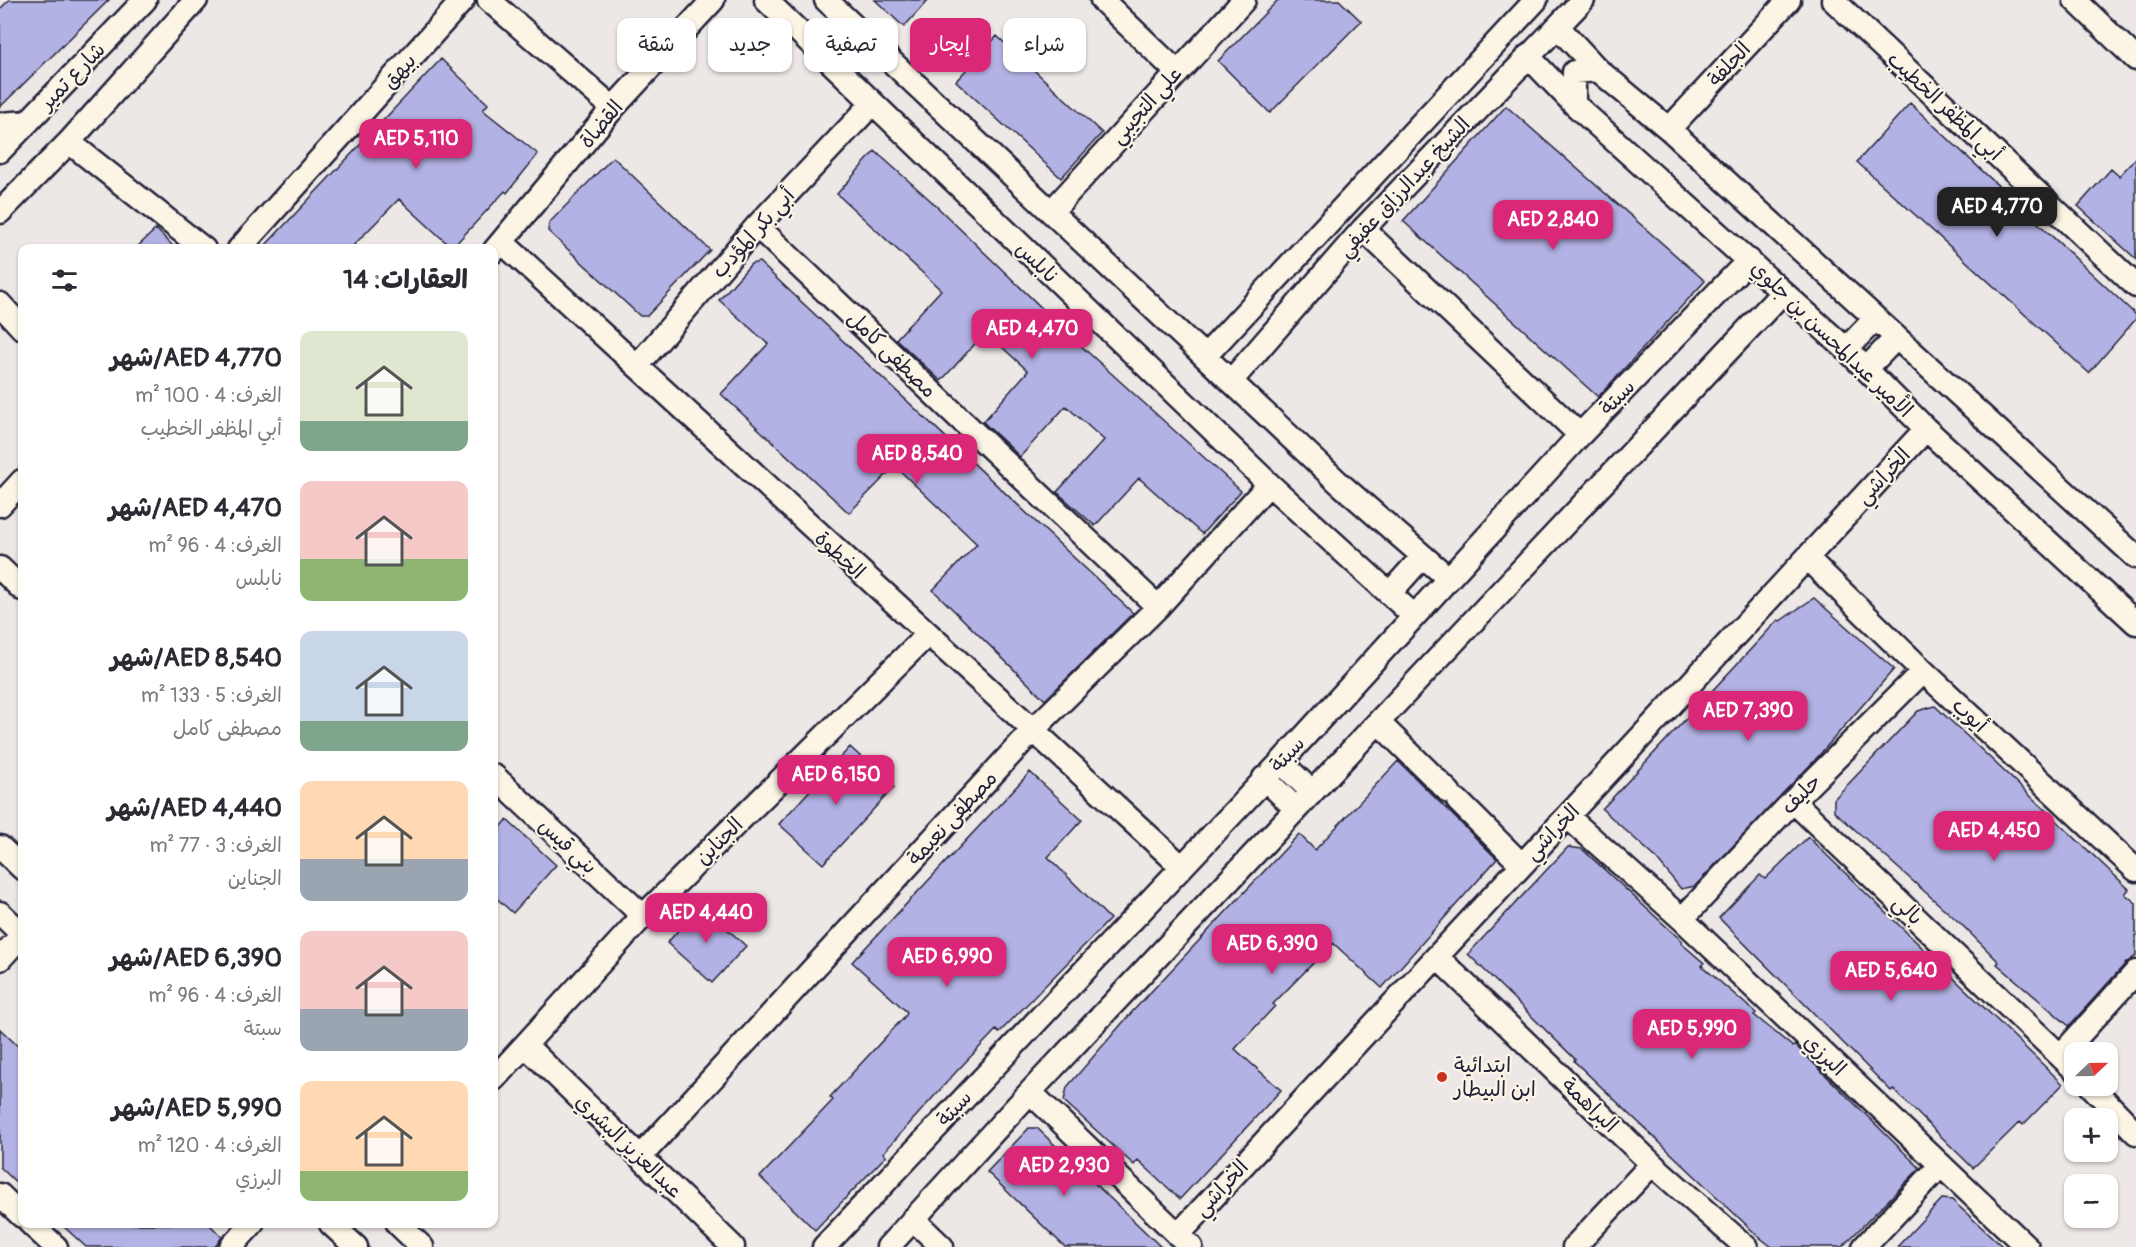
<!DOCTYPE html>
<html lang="ar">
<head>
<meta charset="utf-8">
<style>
  :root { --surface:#fff; --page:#f2f2f3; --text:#2b2b33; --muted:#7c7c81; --accent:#db2777 }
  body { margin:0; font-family:Pangolin,"Playpen Sans Arabic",sans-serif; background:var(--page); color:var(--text); direction:rtl; height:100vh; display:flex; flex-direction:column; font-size:22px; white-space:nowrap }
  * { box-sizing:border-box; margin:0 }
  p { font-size:20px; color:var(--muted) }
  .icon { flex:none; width:33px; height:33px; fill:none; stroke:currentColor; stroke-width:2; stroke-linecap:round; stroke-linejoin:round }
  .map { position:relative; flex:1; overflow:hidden; direction:ltr }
  .details { position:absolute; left:18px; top:244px; width:480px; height:984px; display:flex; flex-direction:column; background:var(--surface); border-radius:12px; box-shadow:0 2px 4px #0004; direction:rtl }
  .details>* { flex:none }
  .top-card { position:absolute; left:516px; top:18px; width:570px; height:54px; direction:rtl; display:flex; gap:12px }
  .needle { width:39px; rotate:68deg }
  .fabs { position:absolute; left:2064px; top:1042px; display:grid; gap:12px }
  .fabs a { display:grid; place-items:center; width:54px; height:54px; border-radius:12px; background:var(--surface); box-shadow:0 2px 4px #0004; font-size:30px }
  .price { position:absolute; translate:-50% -51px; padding:0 14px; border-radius:12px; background:var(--accent); color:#fff; font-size:20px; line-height:39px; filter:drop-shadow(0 2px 3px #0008) }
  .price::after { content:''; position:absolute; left:50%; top:36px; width:18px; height:14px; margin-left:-9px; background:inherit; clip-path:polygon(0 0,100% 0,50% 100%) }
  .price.selected { background:#222; color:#fff }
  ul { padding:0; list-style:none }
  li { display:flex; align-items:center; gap:18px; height:150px; padding:0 30px }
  li span { display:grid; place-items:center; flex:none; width:168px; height:120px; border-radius:12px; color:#555 }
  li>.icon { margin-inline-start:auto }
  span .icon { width:72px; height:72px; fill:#fffc; stroke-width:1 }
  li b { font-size:26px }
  h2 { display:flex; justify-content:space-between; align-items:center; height:72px; padding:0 30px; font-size:26px }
  .chip { padding:0 21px; border-radius:12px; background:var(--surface); box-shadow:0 2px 4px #0004; font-size:21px; line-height:54px }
  .chip.selected { background:var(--accent); color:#fff }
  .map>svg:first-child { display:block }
  .building { fill:#b3b2e4; stroke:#22223b; stroke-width:1.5 }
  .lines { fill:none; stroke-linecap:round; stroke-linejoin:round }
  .minor-casing { stroke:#22223b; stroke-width:27 }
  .minor { stroke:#fcf5e5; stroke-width:22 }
  .poi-dot { fill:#c8321e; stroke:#fcf5e5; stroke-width:2 }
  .labels { text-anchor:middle; stroke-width:4.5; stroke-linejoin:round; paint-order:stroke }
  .street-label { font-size:21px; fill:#22223b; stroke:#fcf5e5 }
  .poi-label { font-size:21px; fill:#22223b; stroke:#fcf5e5; text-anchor:start }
</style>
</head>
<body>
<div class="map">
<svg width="2136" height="1247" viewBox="0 0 2136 1247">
  <rect width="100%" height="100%" fill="#ede8e5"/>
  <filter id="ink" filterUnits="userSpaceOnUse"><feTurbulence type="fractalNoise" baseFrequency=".0167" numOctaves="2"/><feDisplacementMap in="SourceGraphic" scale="12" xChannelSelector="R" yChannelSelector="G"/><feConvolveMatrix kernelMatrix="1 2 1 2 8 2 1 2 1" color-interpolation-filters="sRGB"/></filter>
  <g filter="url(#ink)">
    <path class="building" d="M9,0H109L0,107V9Z
      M875,0H928L904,27Z
      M1278,0H1339L1361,21L1270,113L1218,61Z
      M997,36L1102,133L1061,178L956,81Z
      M441,59L488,104L483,110L538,154L507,193L505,191L452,248L399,199L350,249H262Z
      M1910,103L2136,315V319L2089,373L1857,162Z
      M1506,106L1705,281L1598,397L1403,221Z
      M875,151L929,199L1080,345L1241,491L1202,534L1139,478L1095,526L1057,492L1104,440L1066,406L1020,457L1011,448L983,422L1028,371L990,336L985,333L941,381L896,339L941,290L837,194Z
      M613,157L710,250L647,316H640L548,231L549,223Z
      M2136,158V259L2078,206L2111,169L2119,176Z
      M156,229L176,249H135Z
      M759,262L1133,613L1045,700L933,590L977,544L895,466L849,513L721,394L768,344L719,300L751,264Z
      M1814,598L1894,669L1815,760L1695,886L1681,889L1654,856L1602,809L1778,620L1780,621Z
      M1935,706L2129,889L2125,894L2136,903V956L2126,963L2069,1026L1997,964L1999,962L1960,923L1834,811V799L1918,711Z
      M850,747L894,787L823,864L779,824Z
      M1398,761L1497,859L1382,988L1333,943L1273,1004L1275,1006L1235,1049L1281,1090L1180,1199L1138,1160L1134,1165L1064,1101L1067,1087L1132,1012L1299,834L1315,850Z
      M1030,772L1082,820L1048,857L1110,919L999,1033L996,1030L956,1072L883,1153L886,1156L815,1230L760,1177L833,1100L830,1097L906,1015L907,1012L852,962Z
      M507,820L556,865L513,913L494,896V835Z
      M1808,837L2063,1084L2023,1125L2020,1122L1973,1168L1893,1089L1891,1091L1719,918L1760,875L1765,879Z
      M1568,847L1582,849L1682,941L1681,943L1704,963L1702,966L1756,1013L1754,1015L1793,1047L1795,1045L1920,1168L1842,1247H1772L1759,1237L1574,1061L1575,1059L1468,954Z
      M701,905L746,946L712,983L667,943Z
      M0,1029L22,1050V1188L0,1167Z
      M1029,1128H1037L1161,1247H1065L987,1172Z
      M1942,1199L1952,1200L2003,1247H1897Z
      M61,1224H209L222,1237L215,1247H86Z"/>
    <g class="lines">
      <g class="minor-casing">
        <path id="minor" d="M489,0L613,108
          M766,0L1269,484L1413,615
          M826,0L1339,483L1447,577
          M1102,0L1176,71
          M1833,0L2136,286
          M2075,0L2136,59
          M1558,27L1598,70L1669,129L2136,557
          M1528,56L1574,104L1846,349L1926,429L2136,623
          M1574,104V72L1598,70
          M0,124L28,122
          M1669,129L1789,0
          M69,142L204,249
          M0,151L145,0
          M0,212L69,142L196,0
          M1051,212L1244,0
          M757,226L1158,607
          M1363,229L1580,435
          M502,242L1180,865
          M239,249L463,0
          M494,251L613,108L713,0
          M0,304L22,328
          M1846,349L1875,319
          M1206,355L1536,0
          M637,366L757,226L872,104
          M1866,369L1895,339
          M1232,380L1363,229L1583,0
          M0,505L22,481
          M1807,558L1923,671L2136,870
          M0,568L22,589
          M1390,593L1423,556
          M1379,723L1449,792
          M1281,762L1312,792
          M494,776L643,916
          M1264,778L1296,809
          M1458,801L1521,864
          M1793,801L2074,1069
          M1568,817L1682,919L2027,1247
          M0,847L22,868
          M0,913L22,934
          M1682,919L1793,801L1923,671
          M1438,958L1652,1164L1746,1247
          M0,959L22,935
          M526,1046L733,1247
          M2061,1055L2136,972
          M494,1079L643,916L927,635
          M2091,1086L2136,1133
          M1030,1092L1191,1247
          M640,1157L1033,730L1158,607L1269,484
          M0,1195L22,1216
          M913,1219L942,1247
          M31,1224L56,1247
          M331,1224L356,1247
          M398,1224L422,1247
          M1178,1235C1429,967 1677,698 1926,429
          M231,1247L252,1224
          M824,1247L1281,762L1580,435L1749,260
          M888,1247L1030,1092L1783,292
          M1574,1247L1652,1164
          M1864,1247L1941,1165"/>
      </g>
      <use href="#minor" class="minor"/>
    </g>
  </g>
  <circle class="poi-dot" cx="1442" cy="1077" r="6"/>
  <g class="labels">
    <g class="street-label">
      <text transform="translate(1729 64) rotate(-47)" y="7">الجلفة</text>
      <text transform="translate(399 71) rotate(-48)" y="7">بيهق</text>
      <text transform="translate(72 76) rotate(-46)" y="7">شارع تمير</text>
      <text transform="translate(1146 105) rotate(-48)" y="7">علي التجيبي</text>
      <text transform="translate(1945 106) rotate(43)" y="7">أبي المظفر الخطيب</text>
      <text transform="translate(601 124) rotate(-50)" y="7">القضاة</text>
      <text transform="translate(1404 187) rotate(-47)" y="7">الشيخ عبدالرزاق عفيفي</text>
      <text transform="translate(753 233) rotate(-48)" y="7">أبي بكر المؤدب</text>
      <text transform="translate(1037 262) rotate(44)" y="7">نابلس</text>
      <text transform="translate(1832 339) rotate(44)" y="7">الأمير عبدالمحسن بن جلوي</text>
      <text transform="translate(892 354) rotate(44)" y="7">مصطفى كامل</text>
      <text transform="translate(1617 397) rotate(-46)" y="7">سبتة</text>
      <text transform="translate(1883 476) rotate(-47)" y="7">الخراشي</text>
      <text transform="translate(840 555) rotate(43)" y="7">الخطوة</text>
      <text transform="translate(1970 715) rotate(43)" y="7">أيوب</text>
      <text transform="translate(1287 754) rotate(-47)" y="7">سبتة</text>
      <text transform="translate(1801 794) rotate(-46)" y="7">حليف</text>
      <text transform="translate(952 818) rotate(-47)" y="7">مصطفى نعيمة</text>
      <text transform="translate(1552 832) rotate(-46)" y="7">الخراشي</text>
      <text transform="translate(719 841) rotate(-45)" y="7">الجناين</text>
      <text transform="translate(568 846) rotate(43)" y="7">بني قيس</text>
      <text transform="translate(1908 910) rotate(44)" y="7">بالي</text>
      <text transform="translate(1825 1055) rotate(44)" y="7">البرزي</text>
      <text transform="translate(1590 1105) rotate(44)" y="7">البراهمة</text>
      <text transform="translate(954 1108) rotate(-47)" y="7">سبتة</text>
      <text transform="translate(629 1146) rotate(44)" y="7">عبدالعزيز البشري</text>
      <text transform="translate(1221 1188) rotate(-47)" y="7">الخراشي</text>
    </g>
    <g class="poi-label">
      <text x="1454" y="1072">ابتدائية<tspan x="1454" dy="24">ابن البيطار</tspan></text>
    </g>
  </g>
</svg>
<div class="fabs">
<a><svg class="needle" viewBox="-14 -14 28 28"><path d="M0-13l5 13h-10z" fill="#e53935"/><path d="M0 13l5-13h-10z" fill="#7c7c81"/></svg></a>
<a>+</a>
<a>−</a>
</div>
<b class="price" style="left:416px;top:170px">AED 5,110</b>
<b class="price selected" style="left:1997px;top:238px">AED 4,770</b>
<b class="price" style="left:1553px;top:251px">AED 2,840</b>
<b class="price" style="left:1032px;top:360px">AED 4,470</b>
<b class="price" style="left:917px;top:485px">AED 8,540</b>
<b class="price" style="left:1748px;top:742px">AED 7,390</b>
<b class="price" style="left:836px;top:806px">AED 6,150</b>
<b class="price" style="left:1994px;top:862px">AED 4,450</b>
<b class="price" style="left:706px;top:944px">AED 4,440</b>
<b class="price" style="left:1272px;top:975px">AED 6,390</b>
<b class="price" style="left:947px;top:988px">AED 6,990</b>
<b class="price" style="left:1891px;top:1002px">AED 5,640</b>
<b class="price" style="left:1692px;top:1060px">AED 5,990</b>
<b class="price" style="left:1064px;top:1197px">AED 2,930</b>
<div class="top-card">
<a class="chip">شراء</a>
<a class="chip selected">إيجار</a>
<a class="chip">تصفية</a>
<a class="chip">جديد</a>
<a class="chip">شقة</a>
</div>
<section class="details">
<h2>العقارات: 14<svg class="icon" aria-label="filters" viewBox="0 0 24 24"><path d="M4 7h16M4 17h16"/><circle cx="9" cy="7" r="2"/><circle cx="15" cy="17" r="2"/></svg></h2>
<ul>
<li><span style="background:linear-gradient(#dfe7d0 75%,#7fa58c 0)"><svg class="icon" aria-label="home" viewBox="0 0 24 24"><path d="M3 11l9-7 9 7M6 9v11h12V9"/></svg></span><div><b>AED 4,770/شهر</b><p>الغرف: 4 · 100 m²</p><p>أبي المظفر الخطيب</p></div></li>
<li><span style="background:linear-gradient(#f6c9c9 65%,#8fb573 0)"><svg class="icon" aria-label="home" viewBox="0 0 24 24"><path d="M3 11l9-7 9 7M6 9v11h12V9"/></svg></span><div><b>AED 4,470/شهر</b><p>الغرف: 4 · 96 m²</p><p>نابلس</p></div></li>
<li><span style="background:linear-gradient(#c9d6e8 75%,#7fa58c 0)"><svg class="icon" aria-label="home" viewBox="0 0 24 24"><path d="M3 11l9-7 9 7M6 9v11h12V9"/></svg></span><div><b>AED 8,540/شهر</b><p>الغرف: 5 · 133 m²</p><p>مصطفى كامل</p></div></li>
<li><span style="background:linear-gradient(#ffd9b3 65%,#9aa5b1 0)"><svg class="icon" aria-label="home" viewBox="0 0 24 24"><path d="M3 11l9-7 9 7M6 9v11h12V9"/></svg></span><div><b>AED 4,440/شهر</b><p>الغرف: 3 · 77 m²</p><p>الجناين</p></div></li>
<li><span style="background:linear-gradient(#f6c9c9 65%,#9aa5b1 0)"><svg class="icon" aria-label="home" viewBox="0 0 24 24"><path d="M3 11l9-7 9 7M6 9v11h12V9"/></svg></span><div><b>AED 6,390/شهر</b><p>الغرف: 4 · 96 m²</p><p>سبتة</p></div></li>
<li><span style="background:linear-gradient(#ffd9b3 75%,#8fb573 0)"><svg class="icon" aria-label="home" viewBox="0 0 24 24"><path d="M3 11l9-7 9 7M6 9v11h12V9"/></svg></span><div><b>AED 5,990/شهر</b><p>الغرف: 4 · 120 m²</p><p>البرزي</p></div></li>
</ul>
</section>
</div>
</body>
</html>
